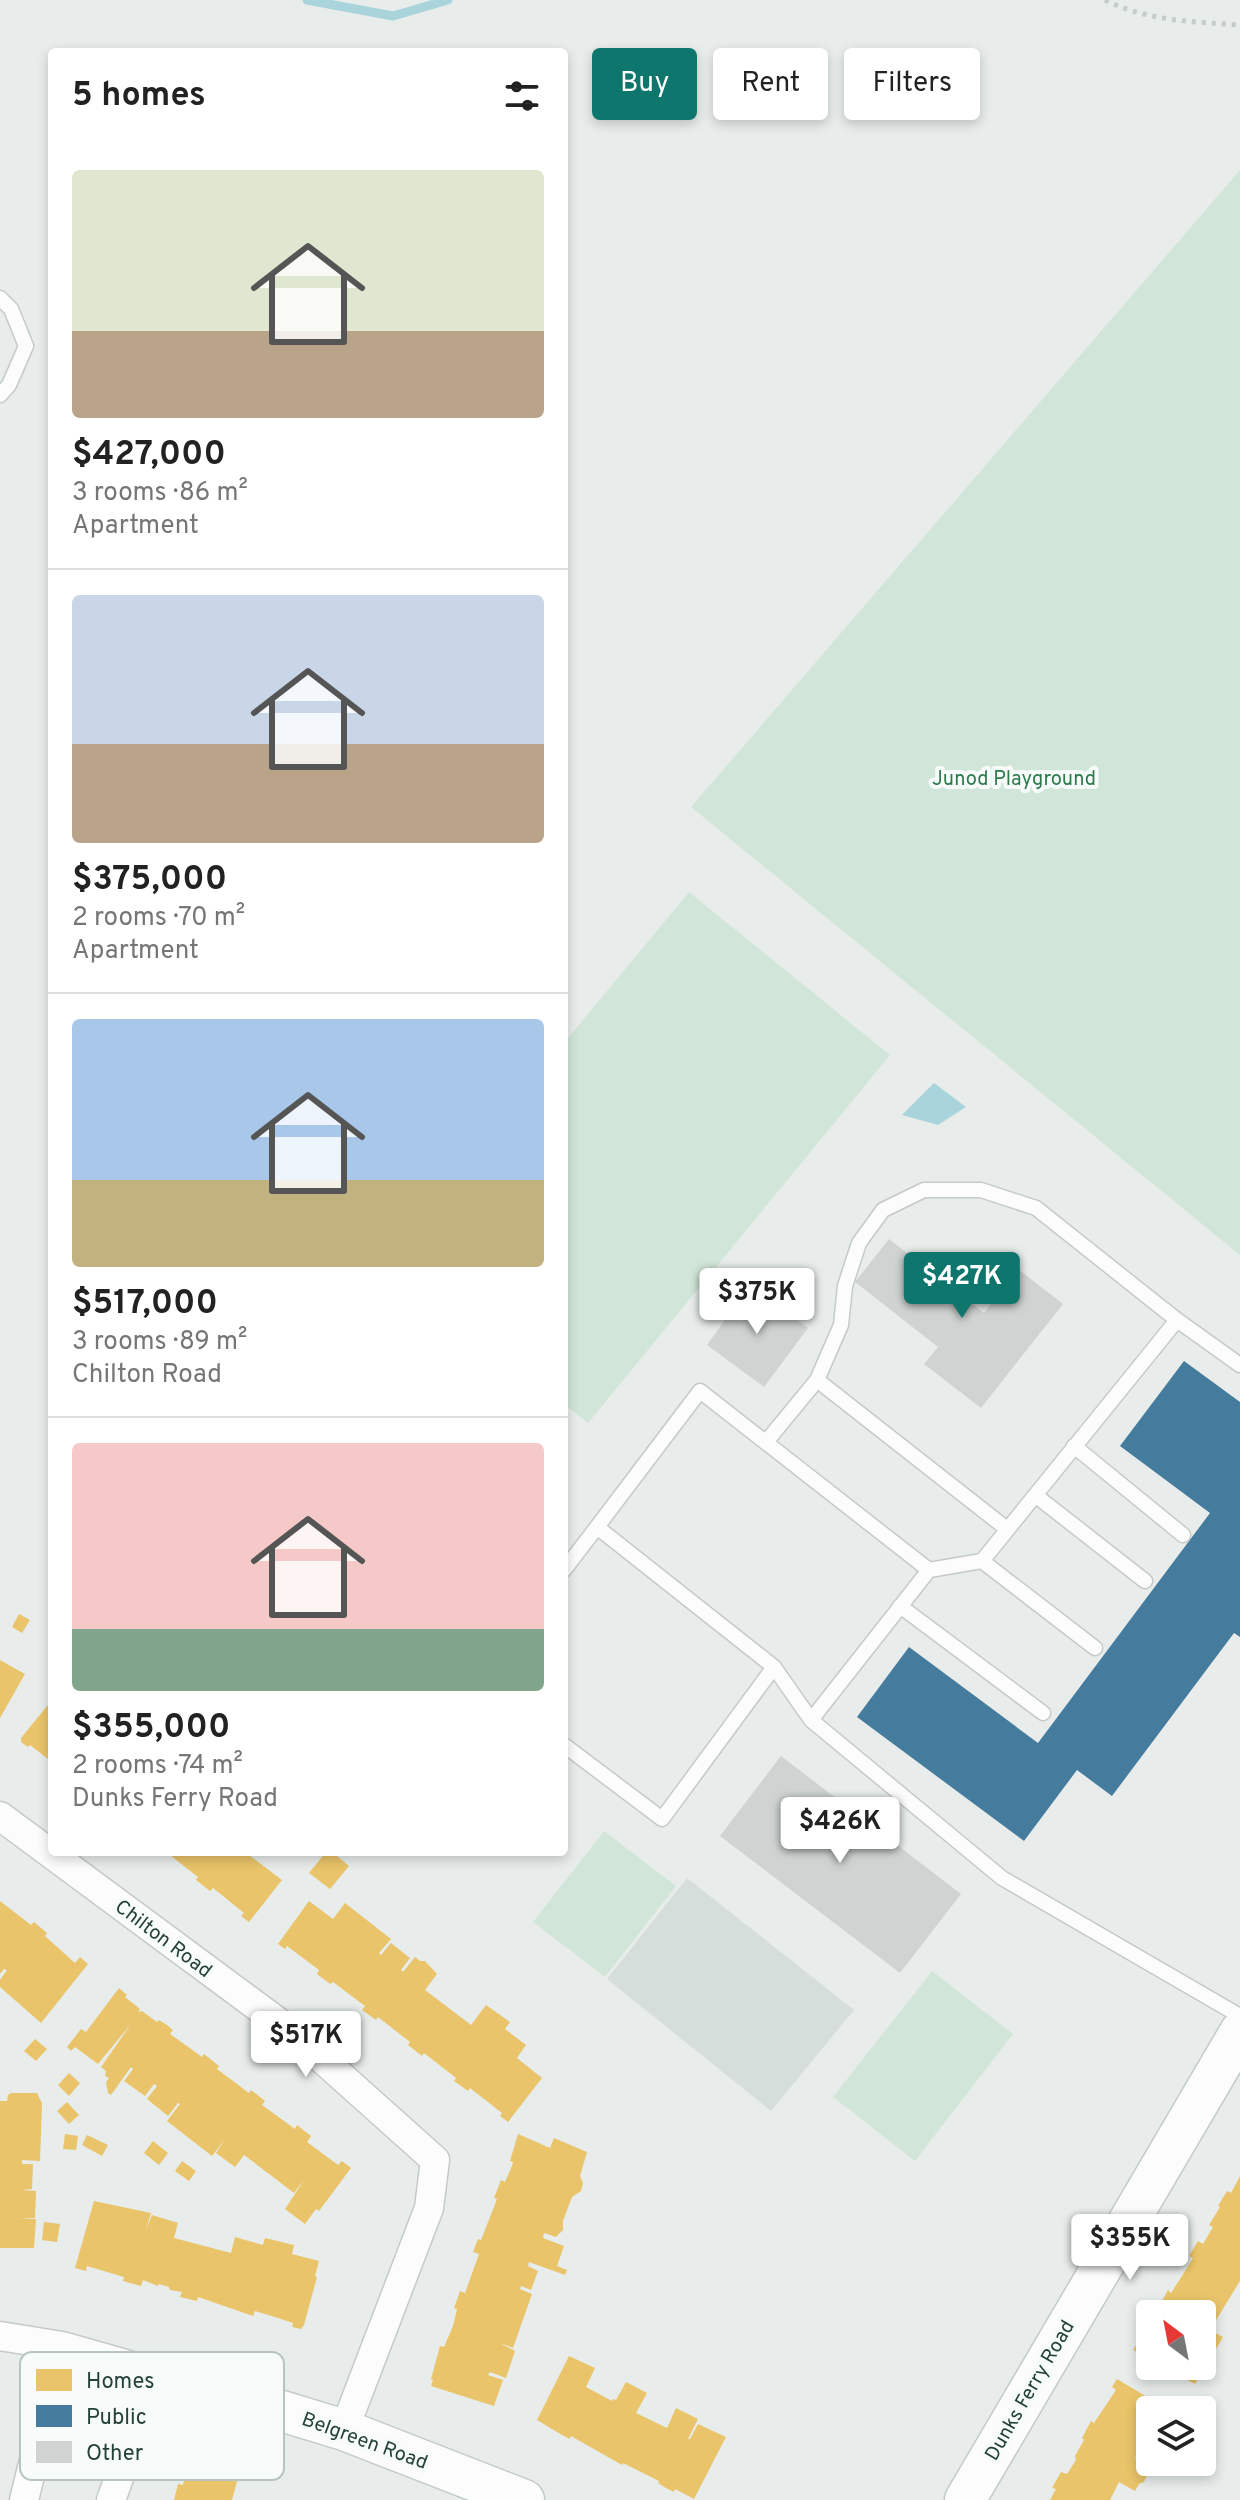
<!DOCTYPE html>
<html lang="en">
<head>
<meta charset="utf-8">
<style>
  :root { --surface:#fff; --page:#f6f6f6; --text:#222; --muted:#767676; --line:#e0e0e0; --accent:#0f766e }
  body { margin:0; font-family:Overpass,sans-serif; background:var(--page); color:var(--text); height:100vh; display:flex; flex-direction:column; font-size:30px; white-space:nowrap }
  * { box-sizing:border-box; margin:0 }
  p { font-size:26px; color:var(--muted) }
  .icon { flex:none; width:44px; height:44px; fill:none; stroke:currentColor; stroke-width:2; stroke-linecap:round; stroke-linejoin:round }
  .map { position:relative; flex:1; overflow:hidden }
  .details { position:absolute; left:48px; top:48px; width:520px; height:1808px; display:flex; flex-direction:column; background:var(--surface); border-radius:8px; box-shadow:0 4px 12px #0003 }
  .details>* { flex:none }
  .banner { position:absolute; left:592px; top:48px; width:528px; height:72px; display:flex; gap:16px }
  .needle { width:52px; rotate:328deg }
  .controls { position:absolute; left:1136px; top:2300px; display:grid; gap:16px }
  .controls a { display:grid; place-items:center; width:80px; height:80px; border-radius:8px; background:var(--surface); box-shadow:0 4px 12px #0003; font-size:40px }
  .price { position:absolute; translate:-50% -68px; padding:0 18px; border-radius:8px; background:#fff; color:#222; font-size:26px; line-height:52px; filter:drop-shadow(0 2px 4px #0008) }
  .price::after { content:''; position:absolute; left:50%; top:48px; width:24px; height:18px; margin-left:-12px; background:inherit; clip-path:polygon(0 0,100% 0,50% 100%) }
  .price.on { background:var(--accent); color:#fff }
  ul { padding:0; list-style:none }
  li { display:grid; align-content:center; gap:16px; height:424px; padding:0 24px }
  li+li { border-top:2px solid var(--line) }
  li span { display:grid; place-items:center; height:248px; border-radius:8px; color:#555 }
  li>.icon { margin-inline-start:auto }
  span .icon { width:144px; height:144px; fill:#fffc; stroke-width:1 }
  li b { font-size:34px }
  h2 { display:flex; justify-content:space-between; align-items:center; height:96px; padding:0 24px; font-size:34px }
  .chip { padding:0 28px; border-radius:8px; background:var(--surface); box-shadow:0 4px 12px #0003; font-size:28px; line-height:72px }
  .chip.on { background:var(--accent); color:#fff }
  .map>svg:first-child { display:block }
  .built { fill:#d6dedb }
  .green { fill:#d1e6d8 }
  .water { fill:#a9d4db }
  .homes { fill:#e9c46a }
  .public { fill:#457b9d }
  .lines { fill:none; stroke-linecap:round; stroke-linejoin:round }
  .stream { stroke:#a9d4db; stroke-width:9 }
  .building { fill:#cfd4d2 }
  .lane-casing { stroke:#c5cac8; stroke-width:17 }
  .street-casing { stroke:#c5cac8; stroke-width:31 }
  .secondary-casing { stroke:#c3cbc8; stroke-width:43 }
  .path { stroke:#c3ccca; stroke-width:5; stroke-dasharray:4 6; stroke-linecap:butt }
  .lane { stroke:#fcfcfc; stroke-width:14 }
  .street { stroke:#fcfcfc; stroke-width:28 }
  .secondary { stroke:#fcfcfc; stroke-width:40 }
  .labels { text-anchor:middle; stroke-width:8; stroke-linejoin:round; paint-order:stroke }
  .park-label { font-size:20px; fill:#2d7a4b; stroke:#f7fbf9 }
  .street-label { font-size:20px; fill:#24423a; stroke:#f7fbf9 }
  .key { fill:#f7fbf9; stroke:#b8c4c0; stroke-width:2 }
  .key-label { font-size:22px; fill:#24423a }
</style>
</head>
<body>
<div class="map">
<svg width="1240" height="2500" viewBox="0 0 1240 2500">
  <rect width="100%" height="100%" fill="#e8edeb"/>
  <path class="built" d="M687,1878L854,2010L771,2111L607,1979Z"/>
  <path class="green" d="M1240,170V1255L691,807Z
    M689,892L890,1055L588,1423L564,1404V1043Z
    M604,1831L676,1886L605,1977L533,1922Z
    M932,1971L1013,2034L915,2161L833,2097Z"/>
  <path class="water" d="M934,1083L966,1107L938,1125L902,1115Z"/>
  <path class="homes" d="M19,1614L30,1620L22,1633L12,1627Z
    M0,1660L25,1674L0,1718Z
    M52,1700V1762L30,1745L28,1747L21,1742V1738Z
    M166,1852H245L282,1880L249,1922L241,1916L244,1913L213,1888L210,1891L196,1880L198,1877Z
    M326,1852H332L349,1866L330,1889L309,1873Z
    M0,1901L31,1925L34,1922L47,1933L45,1936L75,1963L80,1957L88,1964L41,2023L0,1987V1980L7,1970L4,1969L0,1974Z
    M309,1901L333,1919L345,1903L391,1939L379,1953L381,1955L391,1943L410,1958L401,1970L403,1972L415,1957L420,1961H425L437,1974L425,1990L471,2025L486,2005L510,2022L505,2029L526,2045L517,2058L542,2078L508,2122L500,2116L502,2113L470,2088L468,2091L454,2081L456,2078L424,2053L422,2056L408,2045L410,2042L378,2017L376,2020L362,2010L365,2006L333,1982L330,1984L317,1974L319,1970L287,1946L285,1949L278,1944Z
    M119,1988L127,1995L125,1997L140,2009L138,2012L142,2011L157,2022L159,2020L167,2025L173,2030L170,2034L187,2046L202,2057L204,2054L219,2066L217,2069L249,2093L251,2090L265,2101L262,2105L295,2129L297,2125L311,2136L307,2142L338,2165L342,2161L351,2168L319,2211L316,2209L305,2224L285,2209L304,2180L294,2193L244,2155L235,2167L216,2153L225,2139L212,2156L167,2121L180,2104L178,2103L168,2116L147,2099L157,2086L154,2084L145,2096L124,2081L133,2069L131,2067L111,2095L108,2093L106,2082L109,2078L105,2076L106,2071L101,2067L131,2024L98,2064L75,2047L71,2051L67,2047L81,2029L86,2032Z
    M35,2039L47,2049L36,2061L24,2051Z
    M69,2073L80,2083L69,2096L58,2085Z
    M11,2093H37L42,2103L40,2161L22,2160V2164H33L32,2189L21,2190L36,2191L35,2218L19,2219H36L34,2248H0V2101H7L8,2095Z
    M67,2102L79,2115L69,2124L57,2111Z
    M65,2134L78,2136L76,2150L63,2149Z
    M518,2134L550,2148L554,2138L587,2152L580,2176L583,2183L581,2191L572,2197L563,2221V2230L556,2237L544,2233L543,2238L564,2246L557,2266L567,2270L565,2275L529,2262L528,2266L538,2271L531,2290L521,2286L520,2289L532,2294L513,2348L500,2343L515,2351L506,2378L490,2372L488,2375L503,2380L494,2406L431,2386L433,2380L431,2379L440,2346L444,2347L453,2326L457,2309L454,2308L460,2291L465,2293L479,2254L473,2252L478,2239L481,2240L497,2199L494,2198L501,2180L505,2182L512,2166L513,2162L510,2161Z
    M87,2135L108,2145L102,2156L82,2145Z
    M153,2141L168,2153L159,2165L144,2153Z
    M182,2161L196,2171L189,2181L175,2171Z
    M1240,2176V2281L1210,2330L1223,2337L1212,2356L1202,2350V2314H1160L1163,2309L1159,2306L1168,2290L1171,2293L1182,2276L1193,2258L1189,2256L1198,2241L1203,2244L1213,2227L1209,2225L1220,2207L1218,2206L1227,2191L1231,2193Z
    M94,2201L151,2213L146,2230L152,2215L178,2223L174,2238L231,2253L235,2237L263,2245L265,2238L294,2245L292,2254L319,2261L315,2276L317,2277L304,2325L301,2329L292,2327L293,2323L275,2317L255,2311L253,2316L198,2297L197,2301L180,2297L182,2292L170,2290L169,2287L159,2284L158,2286L143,2280L141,2286L123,2281L124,2277L87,2266L86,2271L75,2268Z
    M44,2222L60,2224L57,2242L42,2240Z
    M1150,2330V2360L1133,2350L1139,2341L1142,2343Z
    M569,2356L595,2368L586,2387L612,2401L613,2399L616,2400L626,2382L647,2393L636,2413L667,2428L676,2408L698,2419L688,2439H690L698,2424L726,2437L694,2499L675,2489L674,2492L666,2488L658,2483L659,2481L623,2463L622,2465L571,2436L570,2439L562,2435L537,2420Z
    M1202,2358L1208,2362L1195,2384L1160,2366H1202Z
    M1117,2379L1164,2407L1163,2410H1150V2432L1135,2458L1150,2467L1144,2482L1139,2484L1135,2491L1119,2482L1110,2500H1050L1056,2489L1052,2488L1061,2472L1067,2474L1076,2460L1075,2456L1084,2440L1082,2438L1091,2421L1094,2423L1116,2390L1112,2387Z
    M191,2466L238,2478L232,2500H174L178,2484L183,2485L187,2470L190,2471Z"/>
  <path class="public" d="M1184,1361L1240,1402V1637L1234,1633L1112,1796L1077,1770L1024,1841L857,1717L909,1647L1038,1743L1210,1513L1120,1446Z"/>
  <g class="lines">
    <path class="stream" d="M307,0L393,16L448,0"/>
  </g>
  <path class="building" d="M889,1239L984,1313L1018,1269L1063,1304L981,1408L924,1364L938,1347L855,1282Z
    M750,1285L808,1328L764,1387L707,1345Z
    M781,1756L961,1894L900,1973L720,1836Z"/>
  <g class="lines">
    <g class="lane-casing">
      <path id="lane" d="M0,298L11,309L26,346L9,385L0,395
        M1240,1365L1177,1320L982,1561L929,1570L811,1720L1002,1878L1240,2016
        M817,1380L841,1325L845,1286L859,1243L883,1210L924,1190H981L1036,1208L1177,1320
        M766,1442L817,1380L1007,1529
        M1074,1446L1183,1535
        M1035,1495L1145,1581
        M597,1527L700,1391L929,1570
        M982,1561L1095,1648
        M564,1570L597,1527L774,1667L811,1720
        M900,1606L1043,1713
        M564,1745L662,1819L774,1667"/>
    </g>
    <g class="street-casing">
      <path id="street" d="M0,1816L293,2033L435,2160L429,2208L344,2430
        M0,2336L62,2346L157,2373L111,2500
        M24,2500L62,2346"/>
    </g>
    <g class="secondary-casing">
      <path id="secondary" d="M157,2373L344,2430L524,2500
        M965,2500L1240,2032"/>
    </g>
    <path class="path" d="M1105,0C1147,21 1194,22 1240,25"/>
    <use href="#lane" class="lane"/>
    <use href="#street" class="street"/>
    <use href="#secondary" class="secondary"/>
  </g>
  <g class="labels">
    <g class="park-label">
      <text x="1014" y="785">Junod Playground</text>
    </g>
    <g class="street-label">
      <text transform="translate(164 1938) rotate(37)" y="7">Chilton Road</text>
      <text transform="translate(1029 2390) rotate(-60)" y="7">Dunks Ferry Road</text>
      <text transform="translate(365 2440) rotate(20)" y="7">Belgreen Road</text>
    </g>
  </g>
  <rect x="20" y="2352" width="264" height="128" rx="12" class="key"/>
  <rect x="36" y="2369" width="36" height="22" fill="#e9c46a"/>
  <rect x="36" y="2405" width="36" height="22" fill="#457b9d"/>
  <rect x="36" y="2441" width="36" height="22" fill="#cfd4d2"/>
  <g class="key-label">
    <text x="86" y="2388">Homes</text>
    <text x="86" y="2424">Public</text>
    <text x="86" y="2460">Other</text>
  </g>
</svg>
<div class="controls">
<a><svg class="needle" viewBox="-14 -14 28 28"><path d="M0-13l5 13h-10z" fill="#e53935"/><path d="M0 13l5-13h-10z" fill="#767676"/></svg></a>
<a><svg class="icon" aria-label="layers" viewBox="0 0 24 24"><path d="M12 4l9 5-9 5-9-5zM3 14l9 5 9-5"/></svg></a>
</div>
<b class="price on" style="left:962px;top:1320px">$427K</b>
<b class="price" style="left:757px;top:1336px">$375K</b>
<b class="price" style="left:840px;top:1865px">$426K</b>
<b class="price" style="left:306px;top:2079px">$517K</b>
<b class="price" style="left:1130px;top:2282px">$355K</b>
<div class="banner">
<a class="chip on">Buy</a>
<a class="chip">Rent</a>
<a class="chip">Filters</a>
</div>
<section class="details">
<h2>5 homes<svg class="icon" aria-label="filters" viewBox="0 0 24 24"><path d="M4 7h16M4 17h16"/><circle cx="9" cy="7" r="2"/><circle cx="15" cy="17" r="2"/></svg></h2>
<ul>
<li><span style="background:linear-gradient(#dfe7d0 65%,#b9a48a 0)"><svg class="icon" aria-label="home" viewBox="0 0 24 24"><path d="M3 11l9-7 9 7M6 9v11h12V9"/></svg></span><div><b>$427,000</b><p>3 rooms · 86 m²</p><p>Apartment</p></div></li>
<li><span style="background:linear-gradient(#c9d6e8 60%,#b9a48a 0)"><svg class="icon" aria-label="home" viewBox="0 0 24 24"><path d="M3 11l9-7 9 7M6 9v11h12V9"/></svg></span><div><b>$375,000</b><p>2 rooms · 70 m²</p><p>Apartment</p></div></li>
<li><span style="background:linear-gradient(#a9c7e8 65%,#c2b280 0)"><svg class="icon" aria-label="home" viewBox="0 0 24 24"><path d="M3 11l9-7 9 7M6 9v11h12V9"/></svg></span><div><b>$517,000</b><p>3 rooms · 89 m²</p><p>Chilton Road</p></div></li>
<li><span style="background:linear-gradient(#f6c9c9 75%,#7fa58c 0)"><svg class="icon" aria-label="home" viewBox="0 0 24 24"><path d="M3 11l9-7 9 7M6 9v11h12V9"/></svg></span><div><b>$355,000</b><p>2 rooms · 74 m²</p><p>Dunks Ferry Road</p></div></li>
</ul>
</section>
</div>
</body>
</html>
